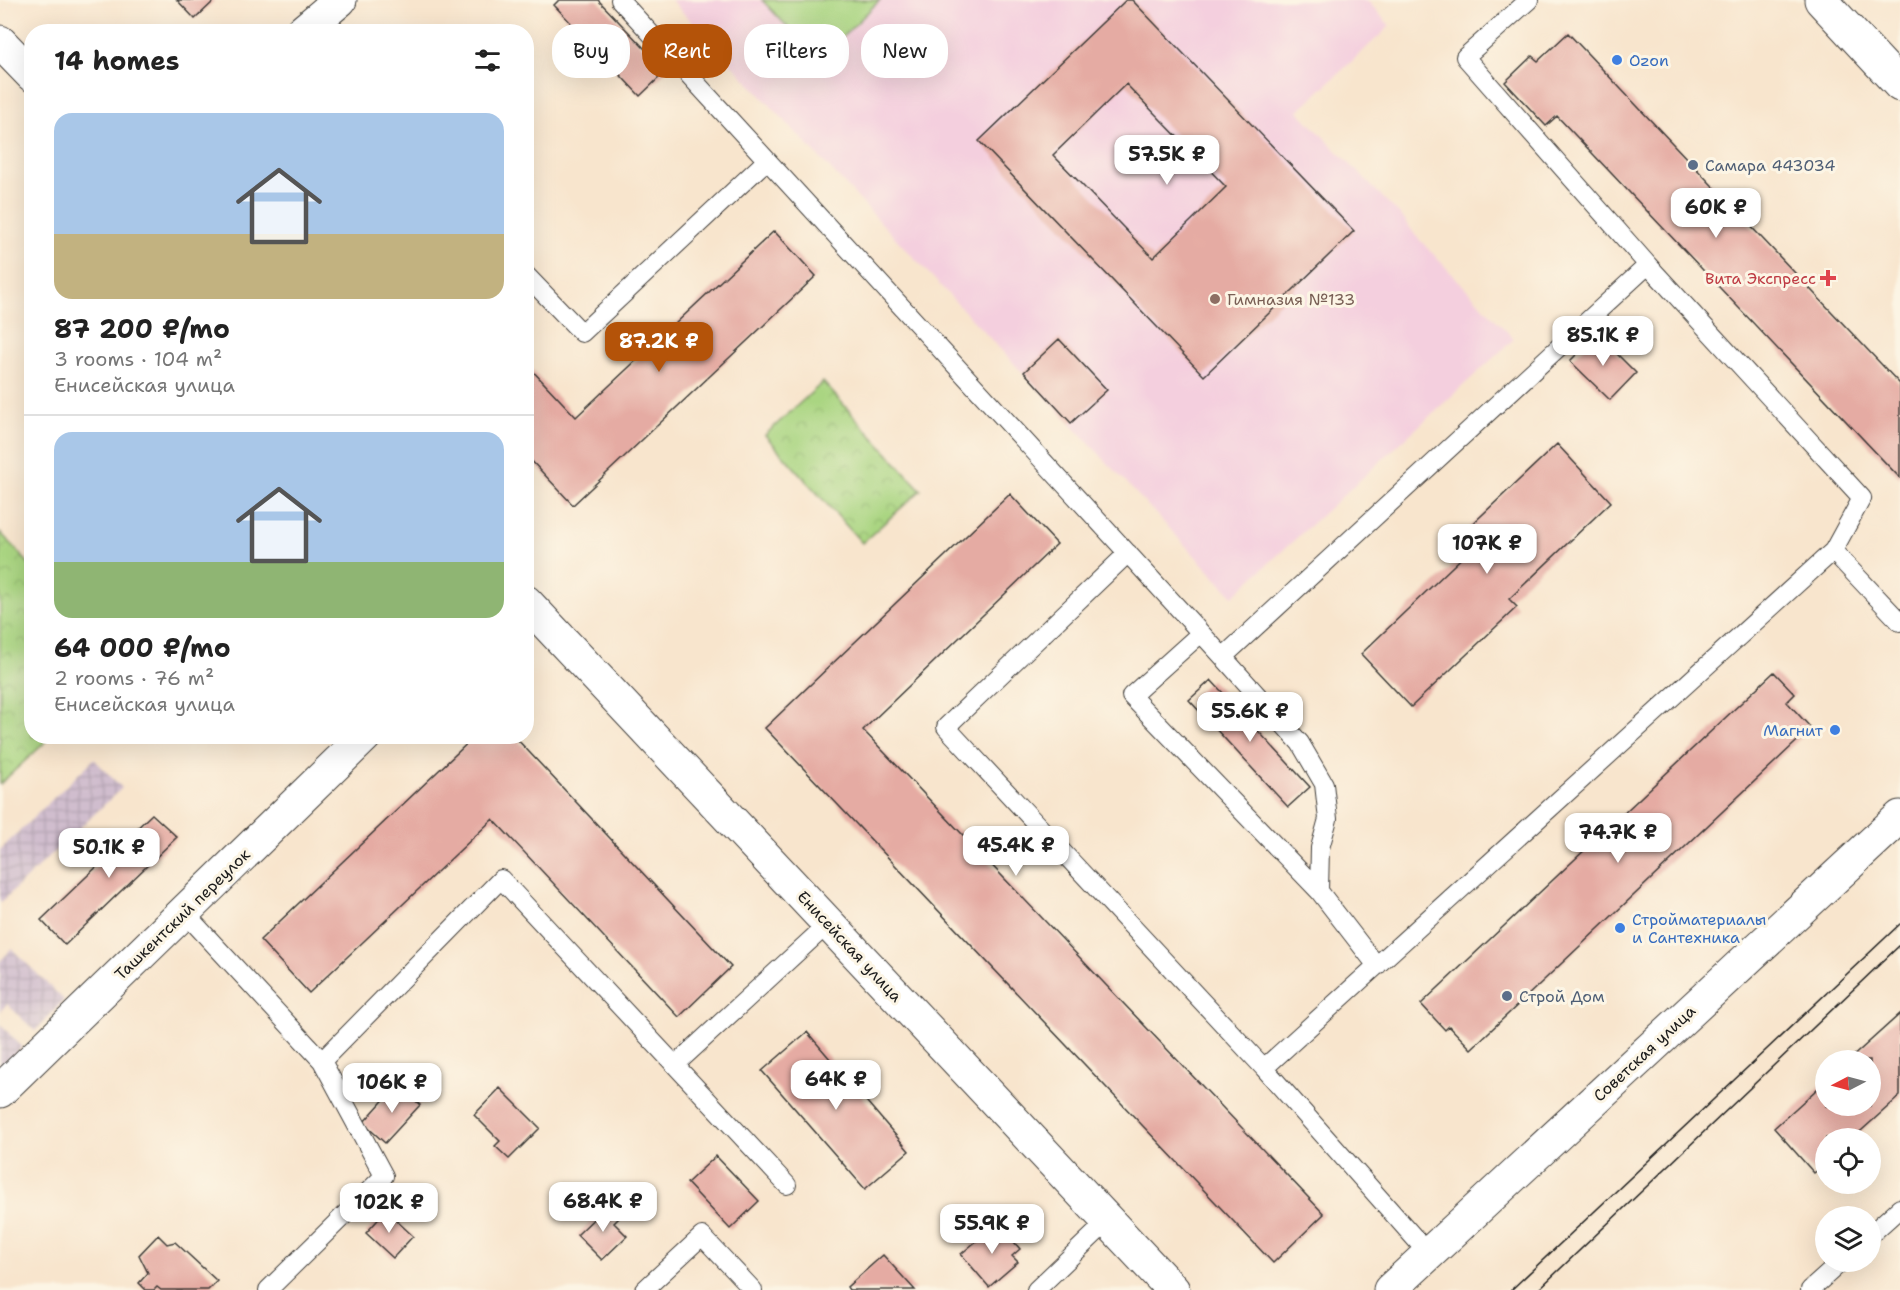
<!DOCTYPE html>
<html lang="en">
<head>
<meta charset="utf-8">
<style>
  :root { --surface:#fff; --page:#f6f6f6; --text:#222; --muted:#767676; --line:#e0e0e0; --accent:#b45309 }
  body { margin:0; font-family:"Shantell Sans",sans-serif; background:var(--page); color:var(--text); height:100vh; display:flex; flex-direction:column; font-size:22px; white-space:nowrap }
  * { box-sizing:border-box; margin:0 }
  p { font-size:20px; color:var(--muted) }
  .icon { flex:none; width:33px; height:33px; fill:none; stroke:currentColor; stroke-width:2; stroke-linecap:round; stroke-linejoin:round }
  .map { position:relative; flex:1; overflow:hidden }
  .details { position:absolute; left:24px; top:24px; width:510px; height:720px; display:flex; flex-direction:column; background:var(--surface); border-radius:24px; box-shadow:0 6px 24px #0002 }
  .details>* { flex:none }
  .guide { position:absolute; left:552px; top:24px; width:570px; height:54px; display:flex; gap:12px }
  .needle { width:39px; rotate:264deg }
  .fabs { position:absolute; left:1815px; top:1050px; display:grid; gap:12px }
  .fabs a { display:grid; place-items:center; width:66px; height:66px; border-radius:50%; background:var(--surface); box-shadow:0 6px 24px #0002; font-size:30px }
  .price { position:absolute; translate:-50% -51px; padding:0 14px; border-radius:12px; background:#fff; color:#222; font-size:20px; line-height:39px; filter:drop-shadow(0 2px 3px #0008) }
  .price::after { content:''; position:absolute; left:50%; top:36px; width:18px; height:14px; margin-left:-9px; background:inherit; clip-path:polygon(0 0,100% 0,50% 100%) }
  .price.current { background:var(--accent); color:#fff }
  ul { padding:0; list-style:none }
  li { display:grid; align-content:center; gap:12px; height:318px; padding:0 30px }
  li+li { border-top:2px solid var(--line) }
  li span { display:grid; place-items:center; height:186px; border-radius:18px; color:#555 }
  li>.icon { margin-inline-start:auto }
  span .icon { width:108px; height:108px; fill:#fffc; stroke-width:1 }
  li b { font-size:26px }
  h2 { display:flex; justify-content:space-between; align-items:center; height:72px; padding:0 30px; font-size:26px }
  .chip { padding:0 21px; border-radius:24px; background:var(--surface); box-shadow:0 6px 24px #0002; font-size:21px; line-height:54px }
  .chip.current { background:var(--accent); color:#fff }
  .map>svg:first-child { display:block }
  .built { fill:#f4cfde }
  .industrial { fill:url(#industrial-grid) }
  .green { fill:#aad582; stroke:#63784f; stroke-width:1.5 }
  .park { fill:url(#park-crowns); stroke:#63784f; stroke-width:1.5 }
  .building { fill:#e5aba3; fill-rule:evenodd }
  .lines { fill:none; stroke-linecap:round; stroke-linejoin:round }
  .lane-casing { stroke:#3d3a37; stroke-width:20 }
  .street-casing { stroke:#3d3a37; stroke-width:35 }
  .secondary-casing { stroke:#3d3a37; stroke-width:35 }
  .lane { stroke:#fff; stroke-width:18 }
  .street { stroke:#fff; stroke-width:33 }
  .secondary { stroke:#fff; stroke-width:33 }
  .tram { stroke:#1c1c1c; stroke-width:1.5 }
  .shop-dot { fill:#3f7fe0; stroke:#fcf5e5; stroke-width:2 }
  .service-dot { fill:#5c6f8a; stroke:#fcf5e5; stroke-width:2 }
  .health-dot { fill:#e0444e; stroke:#fcf5e5; stroke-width:2 }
  .education-dot { fill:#8d6e63; stroke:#fcf5e5; stroke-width:2 }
  .labels { text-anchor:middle; stroke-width:6; stroke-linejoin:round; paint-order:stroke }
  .shop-label { font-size:16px; fill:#366cbe; stroke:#fcf5e5; text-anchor:start }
  .service-label { font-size:16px; fill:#4e5e75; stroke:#fcf5e5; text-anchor:start }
  .health-label { font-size:16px; fill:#be3a42; stroke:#fcf5e5; text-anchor:end }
  .education-label { font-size:16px; fill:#785e54; stroke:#fcf5e5; text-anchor:start }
  .street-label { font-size:16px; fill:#1c1c1c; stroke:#fcf5e5 }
</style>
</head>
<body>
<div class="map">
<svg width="1900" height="1290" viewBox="0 0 1900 1290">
  <defs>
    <pattern id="industrial-grid" width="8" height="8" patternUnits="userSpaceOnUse" patternTransform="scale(1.5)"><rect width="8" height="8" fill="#d0bdce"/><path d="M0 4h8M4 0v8" fill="none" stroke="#b2a2b0"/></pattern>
    <pattern id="park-crowns" width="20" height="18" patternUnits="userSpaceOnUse" patternTransform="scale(1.5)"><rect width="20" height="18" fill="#aad582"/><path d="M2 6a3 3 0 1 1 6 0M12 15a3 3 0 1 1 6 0" fill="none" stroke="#92b670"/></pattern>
  </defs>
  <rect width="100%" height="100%" fill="#fcf5e5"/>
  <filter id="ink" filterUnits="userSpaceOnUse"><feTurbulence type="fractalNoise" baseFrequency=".0167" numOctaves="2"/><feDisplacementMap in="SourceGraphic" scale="12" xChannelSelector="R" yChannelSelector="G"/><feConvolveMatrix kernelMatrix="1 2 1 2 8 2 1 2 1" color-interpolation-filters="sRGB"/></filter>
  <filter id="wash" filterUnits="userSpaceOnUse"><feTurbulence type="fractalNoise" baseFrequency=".008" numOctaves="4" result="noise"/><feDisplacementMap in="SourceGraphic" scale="24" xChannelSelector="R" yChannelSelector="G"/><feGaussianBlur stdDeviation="1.35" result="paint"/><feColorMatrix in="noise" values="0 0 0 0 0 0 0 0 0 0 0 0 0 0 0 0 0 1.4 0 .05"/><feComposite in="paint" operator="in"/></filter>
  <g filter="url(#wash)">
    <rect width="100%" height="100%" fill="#f8e5cd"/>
    <path class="built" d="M671,0H1367L1390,26L1298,111L1405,220L1415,235L1514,339L1233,596Z"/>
    <path class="industrial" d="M94,759L122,788L0,903V850Z
      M12,949L64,1000L35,1031L7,1004L0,1011V961Z
      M0,1024L22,1047L0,1067Z"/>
    <path class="green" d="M762,0H880L819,60Z"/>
    <path class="park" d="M823,382L921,490L862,543L765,435Z
      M0,532L31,566L32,736L51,737L0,784Z"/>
    <g id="blocks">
      <path class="building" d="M177,0H215L195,19Z
        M559,0H598L666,71L640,96L554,5Z
        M1126,0H1132L1354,231L1204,376L979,141ZM1126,84L1226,187L1153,258L1053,155Z
        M1568,33L1900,384V478L1557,116L1546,126L1505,82L1532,56L1538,61Z
        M774,231L816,276L573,505L526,455V364L576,417Z
        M1597,334L1636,373L1610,400L1570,361Z
        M1059,339L1107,390L1071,423L1024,372Z
        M1557,444L1611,502L1509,599L1517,607L1411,707L1361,654L1475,545L1463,533Z
        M1010,494L1057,544L863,730L1324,1214L1273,1263L765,728Z
        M1774,672L1795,694L1787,702L1811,728L1471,1049L1449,1026L1445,1030L1421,1004Z
        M1211,680L1310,787L1288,807L1189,700Z
        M475,736H514L731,967L679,1017L493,819L309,993L260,940Z
        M152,814L177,837L65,945L41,920Z
        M1900,1014V1096L1853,1138H1826V1163L1814,1173L1774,1128L1826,1081V1106H1870V1060H1849Z
        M807,1032L909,1151L865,1189L762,1071Z
        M398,1084L420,1105L385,1143L363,1123Z
        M500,1088L540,1128L509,1159L495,1146L500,1141L474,1115Z
        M716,1156L759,1201L730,1229L687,1183Z
        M609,1204L621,1216L614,1223L627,1236L602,1260L577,1235Z
        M386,1211L413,1236L393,1258L366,1233Z
        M998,1223L1020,1249L1012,1256L1018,1262L989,1287L961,1254Z
        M158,1235L167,1244L175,1242L217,1281L208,1290H161L157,1287L154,1290H146L139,1283L148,1273L139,1255Z
        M883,1255L915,1290H849L847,1287Z"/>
    </g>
  </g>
  <g filter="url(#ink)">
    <use href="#blocks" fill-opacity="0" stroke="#3d3a37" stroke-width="1.5"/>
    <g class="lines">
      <g class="lane-casing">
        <path id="lane" d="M620,0L1223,657L1648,265L1862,498L1833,551L1900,622
          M1529,0L1465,57L1648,265
          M526,275L582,333L767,160
          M1128,553L946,727L1264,1068L1427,1252
          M1201,633L1131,696L1319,891L1377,966
          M1223,657L1300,743L1324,784L1328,819L1320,848L1319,891
          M184,912L322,1061L501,879L787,1185
          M675,1065L829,923
          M1264,1068L1833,551
          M1870,1235L1900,1208
          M268,1290L384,1176L322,1061
          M644,1290L702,1236L753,1290
          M1036,1290L1108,1221
          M1810,1290L1841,1262"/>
      </g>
      <g class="street-casing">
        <path id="street" d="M302,32L340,0
          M0,42L32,75
          M526,602L1173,1290
          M1390,1290L1900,817"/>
      </g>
      <g class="secondary-casing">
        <path id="secondary" d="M1821,0L1900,85
          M0,1091L365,736"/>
      </g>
      <use href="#lane" class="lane"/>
      <use href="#street" class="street"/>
      <use href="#secondary" class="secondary"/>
      <path class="tram" d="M1511,1290L1900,924
        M1538,1290L1900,945"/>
    </g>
  </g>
  <g class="shop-dot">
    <circle cx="1617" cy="60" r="6"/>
    <circle cx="1835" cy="730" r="6"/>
    <circle cx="1620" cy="928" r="6"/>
  </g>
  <g class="service-dot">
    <circle cx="1693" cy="165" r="6"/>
    <circle cx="1507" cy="996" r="6"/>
  </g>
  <path class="health-dot" d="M1825 269h6v6h6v6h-6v6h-6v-6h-6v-6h6z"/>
  <circle class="education-dot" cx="1215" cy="299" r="6"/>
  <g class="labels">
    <g class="shop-label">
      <text x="1629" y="66">Ozon</text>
      <text x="1823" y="736" text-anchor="end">Магнит</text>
      <text x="1632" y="925">Стройматериалы<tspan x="1632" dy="18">и Сантехника</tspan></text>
    </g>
    <g class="service-label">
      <text x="1705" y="171">Самара 443034</text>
      <text x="1519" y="1002">Строй Дом</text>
    </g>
    <g class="health-label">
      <text x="1816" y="284">Вита Экспресс</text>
    </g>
    <g class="education-label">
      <text x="1227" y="305">Гимназия №133</text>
    </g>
    <g class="street-label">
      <text transform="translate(182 914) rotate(-44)" y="6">Ташкентский переулок</text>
      <text transform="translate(850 946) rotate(47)" y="6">Енисейская улица</text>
      <text transform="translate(1644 1053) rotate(-43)" y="6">Советская улица</text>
    </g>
  </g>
</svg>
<div class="fabs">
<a><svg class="needle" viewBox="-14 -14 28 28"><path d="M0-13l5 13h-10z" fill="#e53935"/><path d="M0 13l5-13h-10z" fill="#767676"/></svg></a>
<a><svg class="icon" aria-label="locate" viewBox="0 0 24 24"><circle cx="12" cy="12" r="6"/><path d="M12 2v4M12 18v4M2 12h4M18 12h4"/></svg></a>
<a><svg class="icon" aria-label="layers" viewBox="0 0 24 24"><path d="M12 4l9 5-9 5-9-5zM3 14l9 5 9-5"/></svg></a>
</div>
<b class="price" style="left:1167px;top:186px">57.5K ₽</b>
<b class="price" style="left:1716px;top:239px">60K ₽</b>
<b class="price" style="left:1603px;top:367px">85.1K ₽</b>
<b class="price current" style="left:659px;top:373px">87.2K ₽</b>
<b class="price" style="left:1487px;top:575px">107K ₽</b>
<b class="price" style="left:1250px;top:743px">55.6K ₽</b>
<b class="price" style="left:1618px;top:864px">74.7K ₽</b>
<b class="price" style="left:1016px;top:877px">45.4K ₽</b>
<b class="price" style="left:109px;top:879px">50.1K ₽</b>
<b class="price" style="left:836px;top:1111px">64K ₽</b>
<b class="price" style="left:392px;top:1114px">106K ₽</b>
<b class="price" style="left:603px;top:1233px">68.4K ₽</b>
<b class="price" style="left:389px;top:1234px">102K ₽</b>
<b class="price" style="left:992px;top:1255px">55.9K ₽</b>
<div class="guide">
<a class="chip">Buy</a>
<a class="chip current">Rent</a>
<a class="chip">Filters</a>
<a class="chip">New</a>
</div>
<section class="details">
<h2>14 homes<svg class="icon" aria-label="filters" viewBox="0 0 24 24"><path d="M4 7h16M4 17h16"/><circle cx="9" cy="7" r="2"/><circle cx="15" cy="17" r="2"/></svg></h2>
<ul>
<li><span style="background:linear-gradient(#a9c7e8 65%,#c2b280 0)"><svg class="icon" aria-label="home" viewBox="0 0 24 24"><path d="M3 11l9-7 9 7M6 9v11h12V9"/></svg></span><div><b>87 200 ₽/mo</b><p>3 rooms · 104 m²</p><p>Енисейская улица</p></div></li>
<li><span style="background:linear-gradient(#a9c7e8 70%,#8fb573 0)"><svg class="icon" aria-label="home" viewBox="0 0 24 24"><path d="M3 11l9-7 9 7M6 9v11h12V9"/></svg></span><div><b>64 000 ₽/mo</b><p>2 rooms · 76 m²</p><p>Енисейская улица</p></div></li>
</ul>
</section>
</div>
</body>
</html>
